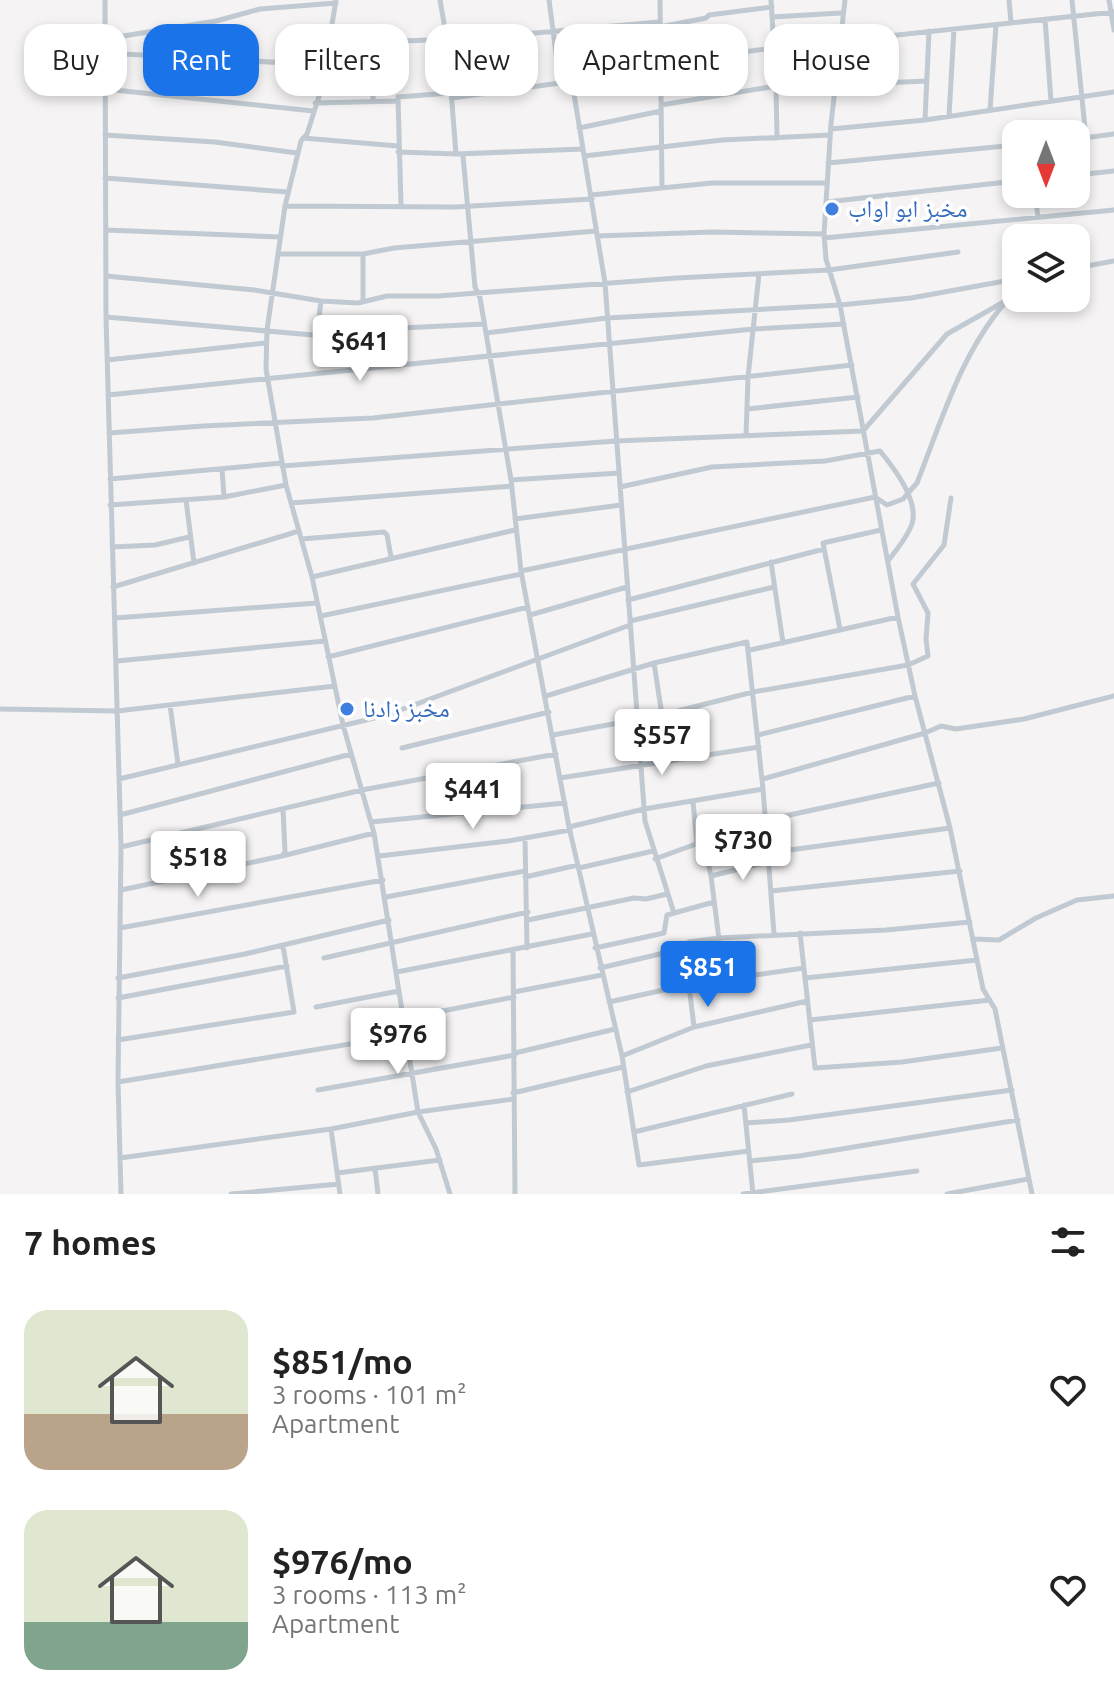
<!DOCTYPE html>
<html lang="en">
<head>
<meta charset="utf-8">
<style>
  :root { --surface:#fff; --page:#f2f2f2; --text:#222; --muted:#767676; --accent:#1a73e8 }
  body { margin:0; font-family:Ubuntu,"Noto Naskh Arabic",sans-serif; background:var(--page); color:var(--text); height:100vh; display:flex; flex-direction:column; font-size:30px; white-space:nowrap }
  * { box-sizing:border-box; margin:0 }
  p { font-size:26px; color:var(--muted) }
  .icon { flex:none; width:44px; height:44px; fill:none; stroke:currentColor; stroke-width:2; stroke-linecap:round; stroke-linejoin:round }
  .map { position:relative; height:1194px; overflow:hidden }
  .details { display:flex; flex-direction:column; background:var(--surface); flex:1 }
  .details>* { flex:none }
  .banner { position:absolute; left:24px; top:24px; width:1066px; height:72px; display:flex; gap:16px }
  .needle { width:52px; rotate:180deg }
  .fabs { position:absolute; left:1002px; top:120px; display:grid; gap:16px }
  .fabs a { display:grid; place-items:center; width:88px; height:88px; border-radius:16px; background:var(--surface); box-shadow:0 4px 12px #0003; font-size:40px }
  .price { position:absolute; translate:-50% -68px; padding:0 18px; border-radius:8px; background:#fff; color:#222; font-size:26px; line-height:52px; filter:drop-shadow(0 2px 4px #0008) }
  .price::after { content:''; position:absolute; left:50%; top:48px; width:24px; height:18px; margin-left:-12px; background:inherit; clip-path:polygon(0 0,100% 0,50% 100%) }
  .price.selected { background:var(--accent); color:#fff }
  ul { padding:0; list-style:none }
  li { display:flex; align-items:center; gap:24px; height:200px; padding:0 24px }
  li span { display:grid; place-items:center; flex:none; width:224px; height:160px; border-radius:24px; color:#555 }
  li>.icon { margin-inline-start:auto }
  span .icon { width:96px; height:96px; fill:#fffc; stroke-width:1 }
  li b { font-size:34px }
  h2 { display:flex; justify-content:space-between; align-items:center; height:96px; padding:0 24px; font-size:34px }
  .tag { padding:0 28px; border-radius:24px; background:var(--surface); box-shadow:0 4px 12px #0003; font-size:28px; line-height:72px }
  .tag.selected { background:var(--accent); color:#fff }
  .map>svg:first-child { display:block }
  .green { fill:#c3f1d5 }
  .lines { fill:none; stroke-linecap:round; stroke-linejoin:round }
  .street { stroke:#c1cad2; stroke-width:5 }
  .shop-dot { fill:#3f7fe0; stroke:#fff; stroke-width:3 }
  .labels { text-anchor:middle; stroke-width:7; stroke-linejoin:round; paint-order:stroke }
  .shop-label { font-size:24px; fill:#366cbe; stroke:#fff; text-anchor:start }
</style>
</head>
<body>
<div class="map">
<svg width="1114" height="1194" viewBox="0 0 1114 1194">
  <rect width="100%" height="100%" fill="#f5f3f3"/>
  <path class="green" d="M629,29V49L592,53L591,33Z"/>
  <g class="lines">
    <path class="street" d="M105,0L106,317L121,847L118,1082L121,1194
      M336,0L321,90L307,134L301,141L285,206L267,330L266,369L286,485L312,577L343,725L374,833L418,1112L436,1149L450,1194
      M440,0L447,40L456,154L583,149
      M549,0L560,84
      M660,0L662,188
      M771,0L774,48
      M845,0L831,124L824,234L826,259L840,305L898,617L915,696L950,828L983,989L995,1009L1032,1194
      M1009,0L1011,22
      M1072,0L1086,138
      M1109,0L1114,30
      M772,17L841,13
      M1045,19L1051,101
      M660,27L706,18L709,15L772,7
      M105,39L216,21L260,9L336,3
      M329,40C440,45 550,31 660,22
      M105,53L325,65
      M660,63L774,48L1114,12
      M572,82L605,283L645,821L674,913
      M834,85L927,81
      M776,87L777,138
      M105,89L313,111
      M452,98L660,69
      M373,102L374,42
      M315,103L398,101
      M661,105L837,76
      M990,110L996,25
      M949,116L954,29
      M925,120L929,31
      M579,128L661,111
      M831,129L925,120L1114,92
      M105,135L215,142L297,153
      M303,138L398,146
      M1076,139L1114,134
      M398,152L456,154
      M463,156L475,287L480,298L511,480L521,571L569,827L622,1056L639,1165L749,1151
      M584,156L722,140L830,135
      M828,163L1016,145
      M1076,175L1114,171
      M105,178L287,192
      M1035,194L1038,217
      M591,195L712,183H827
      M826,202L1016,181
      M285,206L456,207L592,199
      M401,206L398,97L451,93
      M106,230L281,237
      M597,236L712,232L824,234
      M824,238L1114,210
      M279,254H363L394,248L596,231
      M1076,268L1114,261
      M106,276L254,290L321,301L358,303L387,296H438L677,278L829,270L958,252
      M363,302V254
      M106,317L313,335L317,333L321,301
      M318,323L402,328L484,324
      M486,333L607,318L840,305L911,298L1016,279
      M107,360L265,343
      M404,365L405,328
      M108,395L753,329L844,324
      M747,409L858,397
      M109,433L203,426L373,418L852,365
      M746,436L748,377L759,274
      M282,466L616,441L863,431L947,334L1016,295
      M222,469L224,497
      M110,479L282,463
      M511,480L619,473
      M620,487L712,467L825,461L880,451C894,468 919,500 912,524C907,538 897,549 888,561
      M186,500L194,563
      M291,503L512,486
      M110,505L224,497L286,485
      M515,519L621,505
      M302,539L384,532L387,535L391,557
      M112,547L155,545L189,537
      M771,562L783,643
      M521,571L875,497L887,505L903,499L917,483C941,422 961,354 1004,304
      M312,577L515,530
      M113,587L299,531
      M628,600L824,549
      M530,615L627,587
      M321,616L521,574
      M115,618L317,603
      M630,621L774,587
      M840,629L823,543L881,530
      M750,650L898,617
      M328,657L528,607
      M117,661L325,641
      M654,663L662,715
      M546,696L654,663L747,642L763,789L774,934
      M170,705L178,764
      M0,709L117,711L335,686
      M553,735L662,715L753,692L908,665L928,656L926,639L928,613L913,584L944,545L951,498
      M758,735L915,696
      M402,748L549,712
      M560,778L759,747
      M119,779L387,715L630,625
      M763,779L925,733L941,726L956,729L1024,719L1114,696
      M693,802L697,843
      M120,815L351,754
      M766,820L939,783
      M371,822L565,803
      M569,827L644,809L763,789
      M190,831L197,875
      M525,838L527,948
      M703,838L711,876L724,979
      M121,847L362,790L556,754
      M768,853L950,828
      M282,856L374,833
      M379,856L508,841L570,830
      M655,859L696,844L704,837L766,823
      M579,868L653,851
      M711,876L768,862
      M525,877L578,865
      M121,890L282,856L285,852L283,809
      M771,891L960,871
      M386,897L525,871
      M528,920L634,898L646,899L667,894
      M120,928L383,880
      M800,933L815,1068L902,1062L1002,1048
      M973,939L999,940L1036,918L1077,900L1114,896
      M684,945L694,1027
      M595,948L664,933L667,915L714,902
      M513,951L515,1194
      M324,958L528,912
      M600,968L677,950L689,942L719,938L886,930L970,922
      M397,972L592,934
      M118,978L245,954L389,920
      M805,978L977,960
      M514,992L602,975
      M118,998L287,966
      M609,1002L691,984L804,968
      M316,1007L399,991
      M422,1015L514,997
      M810,1020L990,1000
      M118,1040L294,1012L283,946
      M515,1053L615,1029
      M622,1056L694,1027L807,1001
      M118,1082L405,1035
      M318,1090L515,1055
      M627,1092L706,1066L811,1045
      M513,1093L623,1067
      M744,1105L753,1194
      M746,1123L789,1120L1012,1090
      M331,1129L340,1194
      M634,1132L792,1094
      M120,1158L331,1129L418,1112L513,1099
      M750,1161L799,1156L1018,1120
      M375,1168L378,1194
      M337,1173L440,1160
      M231,1194L339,1184
      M743,1194L917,1171
      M947,1194L1028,1179"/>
  </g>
  <g class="shop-dot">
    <circle cx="832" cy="209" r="8"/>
    <circle cx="347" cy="709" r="8"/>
  </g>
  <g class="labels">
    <g class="shop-label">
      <text x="848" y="217">مخبز ابو اواب</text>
      <text x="363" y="717">مخبز زادنا</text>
    </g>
  </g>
</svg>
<div class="fabs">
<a><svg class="needle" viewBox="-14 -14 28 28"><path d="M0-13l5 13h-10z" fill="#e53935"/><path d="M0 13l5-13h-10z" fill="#767676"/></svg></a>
<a><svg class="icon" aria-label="layers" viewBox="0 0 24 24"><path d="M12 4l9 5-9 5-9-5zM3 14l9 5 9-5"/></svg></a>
</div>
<b class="price" style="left:360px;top:383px">$641</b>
<b class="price" style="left:662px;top:777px">$557</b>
<b class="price" style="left:473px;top:831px">$441</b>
<b class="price" style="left:743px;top:882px">$730</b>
<b class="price" style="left:198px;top:899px">$518</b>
<b class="price selected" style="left:708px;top:1009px">$851</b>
<b class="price" style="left:398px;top:1076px">$976</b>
<div class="banner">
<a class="tag">Buy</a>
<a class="tag selected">Rent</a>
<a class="tag">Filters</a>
<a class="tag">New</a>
<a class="tag">Apartment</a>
<a class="tag">House</a>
</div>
</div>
<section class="details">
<h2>7 homes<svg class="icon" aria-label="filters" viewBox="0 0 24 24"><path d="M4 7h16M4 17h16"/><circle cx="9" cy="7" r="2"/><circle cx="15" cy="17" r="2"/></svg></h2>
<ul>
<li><span style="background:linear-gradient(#dfe7d0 65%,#b9a48a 0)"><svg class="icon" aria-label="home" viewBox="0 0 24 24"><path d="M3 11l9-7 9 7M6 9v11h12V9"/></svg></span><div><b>$851/mo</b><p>3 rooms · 101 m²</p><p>Apartment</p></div><svg class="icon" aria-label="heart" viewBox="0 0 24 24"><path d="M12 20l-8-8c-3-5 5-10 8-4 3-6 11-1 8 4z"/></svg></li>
<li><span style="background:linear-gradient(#dfe7d0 70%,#7fa58c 0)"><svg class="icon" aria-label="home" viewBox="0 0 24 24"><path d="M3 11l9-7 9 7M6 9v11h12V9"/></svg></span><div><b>$976/mo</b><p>3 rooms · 113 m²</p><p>Apartment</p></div><svg class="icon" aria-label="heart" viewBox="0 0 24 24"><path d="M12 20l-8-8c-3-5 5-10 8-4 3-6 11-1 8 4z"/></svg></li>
</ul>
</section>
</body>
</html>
